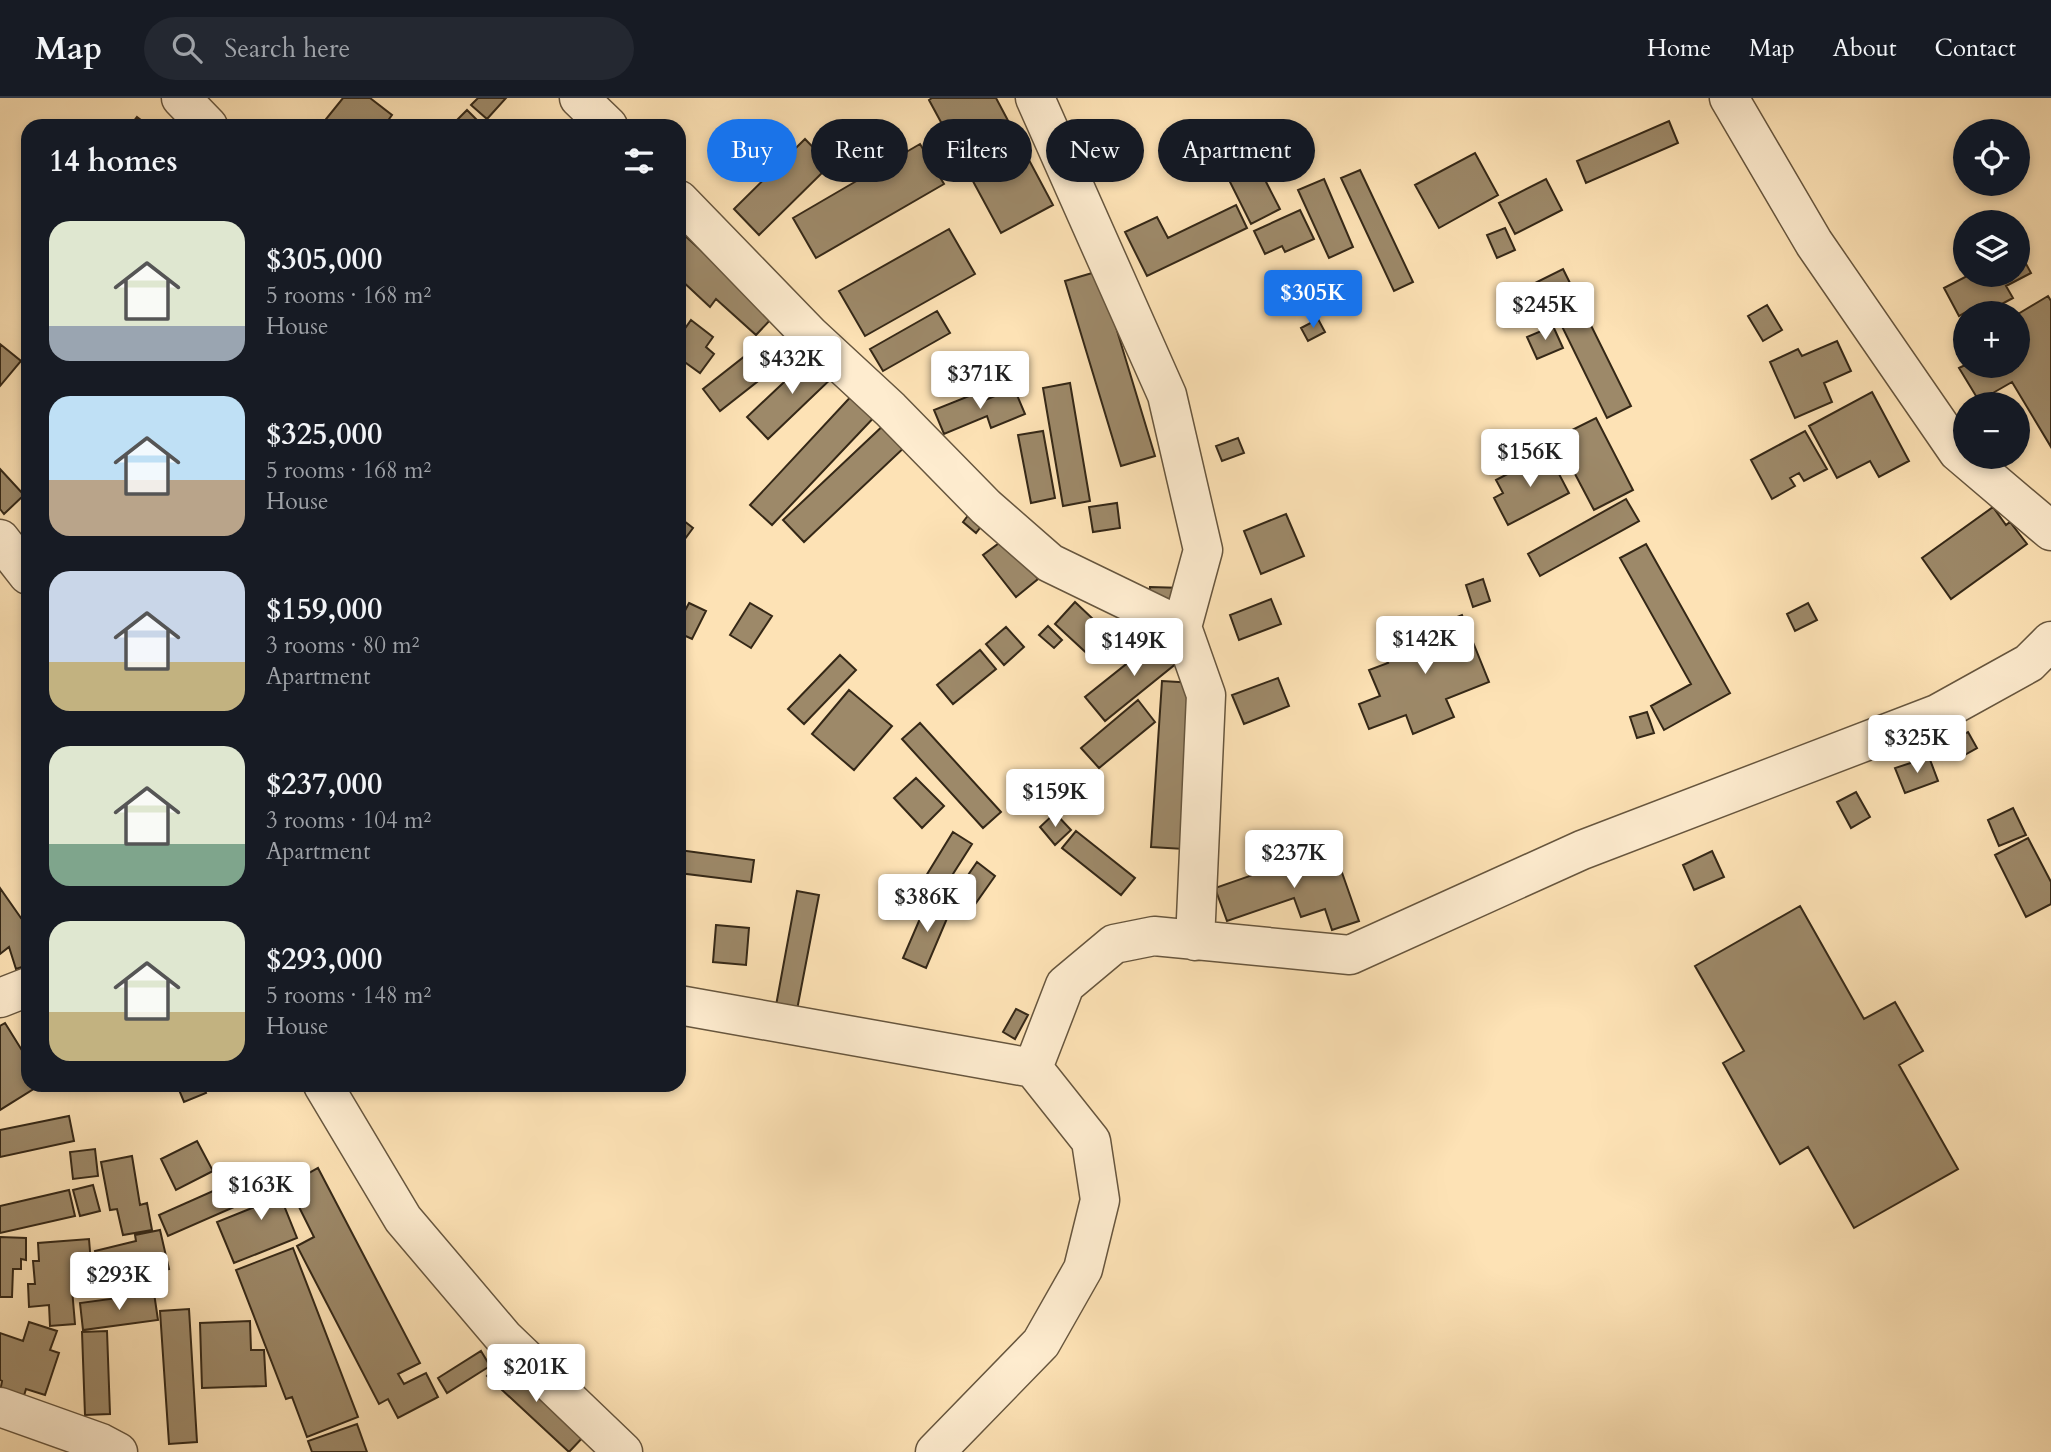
<!DOCTYPE html>
<html lang="en">
<head>
<meta charset="utf-8">
<style>
  :root { --surface:#171b24; --page:#242831; --text:#f1f3f6; --muted:#9ea1a6; --line:#363941; --accent:#1a73e8 }
  body { margin:0; font-family:Cardo,serif; background:var(--page); color:var(--text); height:100vh; display:flex; flex-direction:column; font-size:26px; white-space:nowrap }
  * { box-sizing:border-box; margin:0 }
  p { font-size:23px; color:var(--muted) }
  .icon { flex:none; width:38px; height:38px; fill:none; stroke:currentColor; stroke-width:2; stroke-linecap:round; stroke-linejoin:round }
  .map { position:relative; flex:1; overflow:hidden }
  .details { position:absolute; left:21px; top:21px; width:665px; height:973px; display:flex; flex-direction:column; background:var(--surface); border-radius:21px; box-shadow:0 4px 10px #0003 }
  .details>* { flex:none }
  .banner { position:absolute; left:707px; top:21px; width:665px; height:63px; display:flex; gap:14px }
  .fabs { position:absolute; left:1953px; top:21px; display:grid; gap:14px }
  .fabs a { display:grid; place-items:center; width:77px; height:77px; border-radius:50%; background:var(--surface); box-shadow:0 4px 10px #0003; font-size:35px }
  .price { position:absolute; translate:-50% -60px; padding:0 16px; border-radius:7px; background:#fff; color:#222; font-size:23px; line-height:46px; filter:drop-shadow(0 2px 4px #0008) }
  .price::after { content:''; position:absolute; left:50%; top:42px; width:21px; height:16px; margin-left:-10px; background:inherit; clip-path:polygon(0 0,100% 0,50% 100%) }
  .price.current { background:var(--accent); color:#fff }
  ul { padding:0; list-style:none }
  li { display:flex; align-items:center; gap:21px; height:175px; padding:0 28px }
  li span { display:grid; place-items:center; flex:none; width:196px; height:140px; border-radius:21px; color:#555 }
  li>.icon { margin-inline-start:auto }
  span .icon { width:84px; height:84px; fill:#fffc; stroke-width:1 }
  li b { font-size:30px }
  h2 { display:flex; justify-content:space-between; align-items:center; height:84px; padding:0 28px; font-size:30px }
  .pill { padding:0 24px; border-radius:32px; background:var(--surface); box-shadow:0 4px 10px #0003; font-size:24px; line-height:63px }
  .pill.current { background:var(--accent); color:#fff }
  header { display:flex; align-items:center; gap:42px; box-sizing:border-box; height:98px; padding:0 35px; background:var(--surface); border-bottom:2px solid var(--line) }
  header strong { font-size:33px }
  nav { display:flex; gap:38px; margin-inline-start:auto; font-size:24px }
  .search { width:490px; height:63px; background:var(--page); display:flex; align-items:center; gap:18px; box-sizing:border-box; padding:0 24px; border-radius:38px; color:var(--muted); font-size:26px }
  .map>svg:first-child { display:block }
  .building { fill:#9d8969; stroke:#352817; stroke-width:2 }
  .lines { fill:none; stroke-linecap:round; stroke-linejoin:round }
  .street-casing { stroke:#67563e; stroke-width:41 }
  .street { stroke:#feeccf; stroke-width:38 }
</style>
</head>
<body>
<header>
<strong>Map</strong>
<div class="search"><svg class="icon" aria-label="search" viewBox="0 0 24 24"><circle cx="10" cy="10" r="6"/><path d="M15 15l6 6"/></svg>Search here</div>
<nav><a>Home</a><a>Map</a><a>About</a><a>Contact</a></nav>
</header>
<div class="map">
<svg width="2051" height="1354" viewBox="0 0 2051 1354">
  <rect width="100%" height="100%" fill="#fde2b5"/>
  <filter id="stains"><feTurbulence type="fractalNoise" baseFrequency=".00286" numOctaves="4"/><feColorMatrix values="0 0 0 0 .2 0 0 0 0 .09 0 0 0 0 .02 0 0 0 .5 -.17"/></filter>
  <radialGradient id="worn" r=".72"><stop offset=".6" stop-color="#630" stop-opacity="0"/><stop offset="1" stop-color="#630" stop-opacity=".3"/></radialGradient>
  <path class="building" d="M343,0H370L392,17L384,28H325L322,26Z
    M478,0H506L487,21L471,7Z
    M932,0H996L1053,107L1001,135L929,2Z
    M467,12L481,26L479,28H451Z
    M137,19L149,28H130Z
    M1669,23L1678,45L1586,85L1577,63Z
    M805,41L830,67L759,137L734,111Z
    M1245,43L1280,111L1251,126L1217,58Z
    M920,46L944,86L816,160L793,120Z
    M1475,55L1498,97L1439,130L1415,87Z
    M1360,72L1413,184L1394,193L1341,80Z
    M1324,81L1353,149L1329,160L1298,92Z
    M1546,81L1562,112L1515,136L1499,105Z
    M1236,107L1247,130L1147,178L1125,134L1157,119L1168,140Z
    M1300,112L1314,141L1285,154L1282,148L1265,156L1254,133Z
    M1505,130L1515,152L1497,160L1487,137Z
    M949,131L975,176L865,238L839,193Z
    M683,136L774,218L756,237L716,201L710,209L679,180V141Z
    M2018,151L2031,175L2006,188L2013,200L1985,215H1982L1978,207L1959,218L1944,190L1969,177H2018Z
    M1563,171L1631,308L1607,320L1553,210L1542,215L1529,188Z
    M1099,173L1155,358L1121,368L1065,183Z
    M2048,198L2051,203V349L2012,284L1979,303L1959,270L1965,267L2018,268V216Z
    M1767,207L1782,232L1763,243L1748,218Z
    M937,213L950,235L883,273L870,251Z
    M1318,221L1325,234L1308,243L1301,230Z
    M691,222L713,239L706,249L714,256L700,275L679,260V239Z
    M1553,228L1563,250L1537,261L1527,239Z
    M1837,243L1851,273L1824,285L1832,304L1795,320L1770,264L1798,251L1802,258Z
    M0,246L21,263L0,288Z
    M816,254L836,276L768,341L747,319Z
    M745,258L762,280L720,313L703,291Z
    M1070,285L1090,403L1063,408L1043,290Z
    M1014,290L1025,316L991,330L987,318L944,336L934,312L979,294L983,303Z
    M857,292L880,313L772,427L750,407Z
    M1872,294L1909,363L1879,379L1870,363L1837,380L1809,328Z
    M1596,320L1633,392L1594,412L1556,340Z
    M888,323L909,345L804,444L783,422Z
    M1043,333L1055,400L1031,405L1018,337Z
    M1805,333L1827,371L1804,383L1799,375L1790,380L1795,388L1772,401L1751,362Z
    M1238,340L1244,355L1222,363L1216,348Z
    M1548,355L1569,395L1508,427L1494,400L1503,395L1496,382Z
    M0,371L24,397L4,416L0,411Z
    M1626,401L1639,423L1540,478L1528,456Z
    M1117,405L1120,430L1093,434L1089,409Z
    M1993,409L2006,427L2010,424L2027,446L1951,501L1922,460Z
    M973,411L986,422L976,435L963,424Z
    M1286,416L1304,458L1261,476L1244,433Z
    M679,419L693,430L679,449Z
    M1006,440L1038,481L1016,499L983,457Z
    M1646,446L1730,595L1664,632L1651,608L1691,586L1620,460Z
    M1483,481L1490,503L1473,509L1466,487Z
    M1150,489L1184,490V507L1149,506Z
    M1271,501L1281,526L1239,542L1230,517Z
    M1075,504L1113,540L1093,561L1055,526Z
    M689,505L706,513L692,541L679,535V524Z
    M750,505L772,518L751,550L730,537Z
    M1808,505L1817,522L1795,533L1787,516Z
    M1462,517L1489,584L1446,601L1454,619L1413,636L1406,617L1369,631L1359,606L1380,598L1369,572L1388,565L1381,549Z
    M1048,528L1062,542L1054,550L1039,537Z
    M1006,529L1024,549L1004,567L986,546Z
    M1164,536L1183,560L1105,623L1085,599Z
    M980,552L996,571L953,606L937,587Z
    M840,557L856,572L804,626L788,611Z
    M1278,580L1289,608L1244,626L1232,597Z
    M1162,583L1195,585L1184,751L1151,749Z
    M849,592L892,628L854,672L812,636Z
    M1138,602L1155,624L1099,670L1081,650Z
    M1647,614L1654,635L1637,640L1630,619Z
    M920,625L1001,714L983,730L902,641Z
    M1968,634L1977,650L1961,659L1951,643Z
    M1929,659L1938,683L1905,695L1895,670Z
    M916,680L944,708L922,730L894,700Z
    M1856,694L1870,719L1851,730L1837,704Z
    M2013,710L2026,737L1999,748L1988,722Z
    M1055,715L1071,732L1055,747L1040,729Z
    M1076,733L1135,780L1121,797L1062,750Z
    M953,734L972,746L944,790L926,778Z
    M2028,740L2051,784V806L2026,819L1995,757Z
    M1333,749L1359,823L1332,832L1325,811L1301,819L1294,800L1227,823L1215,790Z
    M679,752L754,762L751,784L679,775Z
    M1712,753L1724,779L1694,792L1683,767Z
    M977,764L995,778L971,812L953,799Z
    M0,790L28,830V867L16,871L9,849L0,856Z
    M797,793L819,797L796,917L775,913Z
    M928,802L951,811L926,870L903,860Z
    M1800,808L1864,921L1895,904L1923,953L1899,967L1958,1071L1854,1130L1808,1049L1780,1066L1723,965L1744,953L1695,868Z
    M716,827L749,830L746,867L713,864Z
    M1016,911L1028,917L1015,941L1003,934Z
    M5,925L28,962V987H40L0,1012V928Z
    M177,987H203L206,995L184,1004Z
    M69,1018L74,1043L0,1059V1032Z
    M197,1043L213,1073L176,1092L161,1061Z
    M95,1051L98,1078L73,1081L70,1054Z
    M132,1058L140,1107L147,1105L152,1132L123,1137L117,1111L110,1112L101,1064Z
    M318,1070L420,1265L398,1276L404,1286L426,1275L438,1299L398,1320L388,1301L379,1306L297,1148L314,1139L297,1105L305,1101L295,1083Z
    M285,1073L296,1100L283,1105L297,1140L234,1165L217,1124L267,1104L259,1084Z
    M249,1077L259,1098L168,1138L159,1117Z
    M93,1087L100,1113L80,1118L73,1092Z
    M69,1092L75,1118L0,1135V1108Z
    M160,1132L169,1171L146,1177L149,1186L126,1192L123,1182L103,1187L95,1153L136,1143L135,1137Z
    M0,1139L26,1140V1162L21,1161V1171H13L12,1199H0Z
    M89,1141L93,1190L72,1191L75,1226L50,1228L49,1207L29,1209L28,1186H35L33,1163H39L38,1145Z
    M293,1150L358,1319L307,1339L292,1299L286,1301L236,1172Z
    M154,1195L158,1222L83,1232L80,1205Z
    M189,1211L197,1344L169,1346L160,1213Z
    M250,1223L251,1252H264L266,1288L202,1290L200,1225Z
    M29,1224L57,1233L50,1252L59,1255L45,1297L26,1291L23,1301L0,1294L2,1283L0,1282V1235L23,1243Z
    M107,1233L110,1316L85,1317L82,1234Z
    M481,1253L490,1268L447,1295L438,1280Z
    M505,1259L586,1336L569,1354L487,1278Z
    M357,1326L367,1354H312L308,1343Z"/>
  <g class="lines">
    <g class="street-casing">
      <path id="street" d="M181,0L208,28
        M579,0L608,28
        M1035,0L1167,297L1203,452L1182,529L1206,597L1195,843
        M1729,0L1814,145L1958,354L2051,433
        M679,102L810,237L890,311L986,409L1050,465L1182,529
        M0,441L28,477
        M0,900L28,889
        M679,907L1033,970L1091,1043L1100,1102L1083,1171L1041,1245L935,1354
        M1033,970L1065,887L1114,846L1154,838L1350,857L1582,752L1937,616L2029,565L2051,543
        M323,987L403,1121L504,1240L623,1354
        M0,1309L101,1345L118,1354"/>
    </g>
    <use href="#street" class="street"/>
  </g>
  <rect width="100%" height="100%" filter="url(#stains)"/>
  <rect width="100%" height="100%" fill="url(#worn)"/>
</svg>
<div class="fabs">
<a><svg class="icon" aria-label="locate" viewBox="0 0 24 24"><circle cx="12" cy="12" r="6"/><path d="M12 2v4M12 18v4M2 12h4M18 12h4"/></svg></a>
<a><svg class="icon" aria-label="layers" viewBox="0 0 24 24"><path d="M12 4l9 5-9 5-9-5zM3 14l9 5 9-5"/></svg></a>
<a>+</a>
<a>−</a>
</div>
<b class="price current" style="left:1313px;top:232px">$305K</b>
<b class="price" style="left:1545px;top:244px">$245K</b>
<b class="price" style="left:792px;top:298px">$432K</b>
<b class="price" style="left:980px;top:313px">$371K</b>
<b class="price" style="left:1530px;top:391px">$156K</b>
<b class="price" style="left:1425px;top:578px">$142K</b>
<b class="price" style="left:1134px;top:580px">$149K</b>
<b class="price" style="left:1917px;top:677px">$325K</b>
<b class="price" style="left:1055px;top:731px">$159K</b>
<b class="price" style="left:1294px;top:792px">$237K</b>
<b class="price" style="left:927px;top:836px">$386K</b>
<b class="price" style="left:261px;top:1124px">$163K</b>
<b class="price" style="left:119px;top:1214px">$293K</b>
<b class="price" style="left:536px;top:1306px">$201K</b>
<div class="banner">
<a class="pill current">Buy</a>
<a class="pill">Rent</a>
<a class="pill">Filters</a>
<a class="pill">New</a>
<a class="pill">Apartment</a>
</div>
<section class="details">
<h2>14 homes<svg class="icon" aria-label="filters" viewBox="0 0 24 24"><path d="M4 7h16M4 17h16"/><circle cx="9" cy="7" r="2"/><circle cx="15" cy="17" r="2"/></svg></h2>
<ul>
<li><span style="background:linear-gradient(#dfe7d0 75%,#9aa5b1 0)"><svg class="icon" aria-label="home" viewBox="0 0 24 24"><path d="M3 11l9-7 9 7M6 9v11h12V9"/></svg></span><div><b>$305,000</b><p>5 rooms · 168 m²</p><p>House</p></div></li>
<li><span style="background:linear-gradient(#bfe0f5 60%,#b9a48a 0)"><svg class="icon" aria-label="home" viewBox="0 0 24 24"><path d="M3 11l9-7 9 7M6 9v11h12V9"/></svg></span><div><b>$325,000</b><p>5 rooms · 168 m²</p><p>House</p></div></li>
<li><span style="background:linear-gradient(#c9d6e8 65%,#c2b280 0)"><svg class="icon" aria-label="home" viewBox="0 0 24 24"><path d="M3 11l9-7 9 7M6 9v11h12V9"/></svg></span><div><b>$159,000</b><p>3 rooms · 80 m²</p><p>Apartment</p></div></li>
<li><span style="background:linear-gradient(#dfe7d0 70%,#7fa58c 0)"><svg class="icon" aria-label="home" viewBox="0 0 24 24"><path d="M3 11l9-7 9 7M6 9v11h12V9"/></svg></span><div><b>$237,000</b><p>3 rooms · 104 m²</p><p>Apartment</p></div></li>
<li><span style="background:linear-gradient(#dfe7d0 65%,#c2b280 0)"><svg class="icon" aria-label="home" viewBox="0 0 24 24"><path d="M3 11l9-7 9 7M6 9v11h12V9"/></svg></span><div><b>$293,000</b><p>5 rooms · 148 m²</p><p>House</p></div></li>
</ul>
</section>
</div>
</body>
</html>
